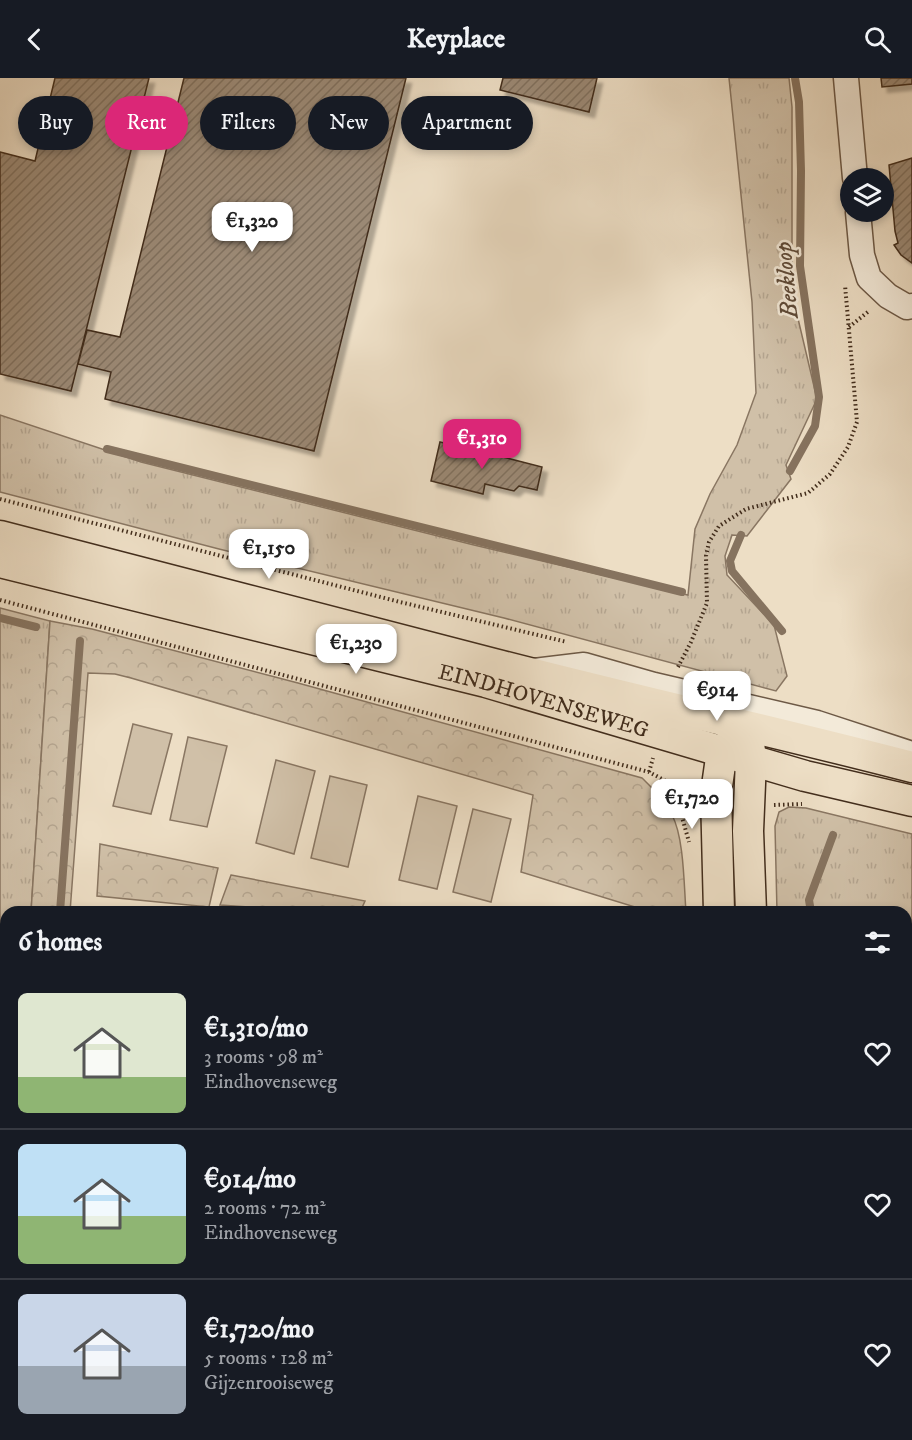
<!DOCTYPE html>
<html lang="en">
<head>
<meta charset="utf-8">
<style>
  :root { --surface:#171b24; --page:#20242c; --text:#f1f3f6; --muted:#9ea1a6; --line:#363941; --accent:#db2777 }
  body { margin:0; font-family:"IM FELL DW Pica",serif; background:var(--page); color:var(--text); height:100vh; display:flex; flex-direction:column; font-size:22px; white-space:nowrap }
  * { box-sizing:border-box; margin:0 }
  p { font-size:20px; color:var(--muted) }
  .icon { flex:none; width:33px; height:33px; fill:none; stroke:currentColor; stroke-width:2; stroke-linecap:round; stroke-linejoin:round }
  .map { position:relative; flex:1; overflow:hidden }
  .sheet { position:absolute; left:0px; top:828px; width:912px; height:534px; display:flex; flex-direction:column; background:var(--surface); border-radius:18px 18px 0 0; box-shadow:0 3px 9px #0003 }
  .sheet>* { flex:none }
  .top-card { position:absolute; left:18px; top:18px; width:600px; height:54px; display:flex; gap:12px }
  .buttons { position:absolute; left:840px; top:90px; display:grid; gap:12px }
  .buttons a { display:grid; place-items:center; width:54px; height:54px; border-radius:50%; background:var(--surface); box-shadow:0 3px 9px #0003; font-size:30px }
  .price { position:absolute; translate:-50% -51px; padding:0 14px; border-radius:12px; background:#fff; color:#222; font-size:20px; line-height:39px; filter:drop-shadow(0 2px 3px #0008) }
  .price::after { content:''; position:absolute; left:50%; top:36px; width:18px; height:14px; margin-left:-9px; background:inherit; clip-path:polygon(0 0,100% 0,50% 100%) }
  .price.on { background:var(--accent); color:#fff }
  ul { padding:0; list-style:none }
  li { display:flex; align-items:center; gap:18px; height:150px; padding:0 18px }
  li+li { border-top:2px solid var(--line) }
  li span { display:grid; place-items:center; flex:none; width:168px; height:120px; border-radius:9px; color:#555 }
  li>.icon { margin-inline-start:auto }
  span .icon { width:72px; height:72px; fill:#fffc; stroke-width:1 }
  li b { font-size:26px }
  h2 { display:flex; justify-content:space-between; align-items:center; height:72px; padding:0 18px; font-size:26px }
  .tag { padding:0 21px; border-radius:27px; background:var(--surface); box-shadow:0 3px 9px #0003; font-size:21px; line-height:54px }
  .tag.on { background:var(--accent); color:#fff }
  header { display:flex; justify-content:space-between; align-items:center; height:78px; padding:0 18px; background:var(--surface); font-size:27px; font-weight:700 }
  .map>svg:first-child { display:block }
  .grass { fill:url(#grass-tufts); stroke:#897662; stroke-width:1.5 }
  .forest { fill:url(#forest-crowns); stroke:#897662; stroke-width:1.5 }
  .pitch { fill:#d0c0a8; stroke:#897662; stroke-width:1.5 }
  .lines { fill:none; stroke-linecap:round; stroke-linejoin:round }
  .stream { stroke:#86735f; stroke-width:8 }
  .building { fill:url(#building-hatch); stroke:#422d1c; stroke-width:1.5; filter:url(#shadow) }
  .minor-casing { stroke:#6d5946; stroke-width:27 }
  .major-casing { stroke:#422d1c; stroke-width:33 }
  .path { stroke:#422d1c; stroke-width:4; stroke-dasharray:1.5 3; stroke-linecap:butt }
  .minor { stroke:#f3ead9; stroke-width:24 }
  .major { stroke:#eddec5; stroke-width:30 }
  .labels { text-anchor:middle; stroke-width:5; stroke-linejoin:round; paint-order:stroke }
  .street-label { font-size:22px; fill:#422d1c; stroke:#f3ead9 }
  .water-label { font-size:24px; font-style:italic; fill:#5e4a38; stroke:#f3ead9 }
</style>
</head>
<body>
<header><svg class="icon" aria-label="back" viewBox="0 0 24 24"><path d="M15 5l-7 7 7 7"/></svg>Keyplace<svg class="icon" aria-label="search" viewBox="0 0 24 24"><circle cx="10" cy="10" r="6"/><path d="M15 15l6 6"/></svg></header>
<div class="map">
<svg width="912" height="1362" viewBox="0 0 912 1362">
  <defs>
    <pattern id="grass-tufts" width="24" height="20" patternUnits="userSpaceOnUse" patternTransform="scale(1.5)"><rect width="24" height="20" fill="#d0c0a8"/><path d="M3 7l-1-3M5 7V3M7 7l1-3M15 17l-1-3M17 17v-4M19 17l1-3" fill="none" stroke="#b4a590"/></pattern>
    <pattern id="forest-crowns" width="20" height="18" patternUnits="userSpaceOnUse" patternTransform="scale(1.5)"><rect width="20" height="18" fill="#d0c0a8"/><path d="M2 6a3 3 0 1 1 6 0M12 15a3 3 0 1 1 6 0" fill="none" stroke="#b4a590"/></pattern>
    <pattern id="building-hatch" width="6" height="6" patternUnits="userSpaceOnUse" patternTransform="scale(1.5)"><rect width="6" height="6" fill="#9b8974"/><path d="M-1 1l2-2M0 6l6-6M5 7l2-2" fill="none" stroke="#80705e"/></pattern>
    <filter id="shadow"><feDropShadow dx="5.5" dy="5.5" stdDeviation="1.5" flood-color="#0004"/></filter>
  </defs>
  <rect width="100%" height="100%" fill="#eddec5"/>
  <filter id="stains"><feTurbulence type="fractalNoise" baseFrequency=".00333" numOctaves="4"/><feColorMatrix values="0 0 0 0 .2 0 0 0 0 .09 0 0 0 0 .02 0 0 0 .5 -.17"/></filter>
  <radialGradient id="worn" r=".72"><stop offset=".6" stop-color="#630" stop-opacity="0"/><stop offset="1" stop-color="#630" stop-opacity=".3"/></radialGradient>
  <path class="grass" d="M729,0H789L792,29V186L795,228L817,321L786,387L791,401L747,458L732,457L725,478L727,497L774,547L787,598L776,613L504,540L219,471L0,414V337L141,384L474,467L688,517L695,451L710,416L737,367L756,315L752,224Z
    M0,530L50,543L31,834H6V1228L0,1311Z
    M789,729L806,730L912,756V917L906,931V834H777L775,748L779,734Z
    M912,968V1200L906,1152V982Z
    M906,1269L912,1287V1362H840L839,1356H906Z"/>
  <path class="forest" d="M50,543L92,551L298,605L642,700C653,711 665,722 672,737C684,759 684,808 686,834H634L635,829L521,794L533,717L131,600L115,596L88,595L70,834H31Z
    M100,766L218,790L209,829L97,818Z
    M231,797L365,823L360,834H322L220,827Z
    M6,1228V1356H32V1362H0V1311Z"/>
  <path class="pitch" d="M133,646L172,656L151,736L113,728Z
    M188,659L227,668L207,749L170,742Z
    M276,682L315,693L294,776L256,765Z
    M330,698L367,707L348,789L311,780Z
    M418,718L457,728L437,811L399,802Z
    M473,731L511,741L491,824L453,814Z
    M41,1356H252V1362H40Z
    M264,1356H473V1362H263Z"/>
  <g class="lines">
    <path class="stream" d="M107,371L682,514
      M790,393L815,348L819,319L800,188L801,93L799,24L795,0
      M741,457L730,483L732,493L782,553
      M0,540L36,549
      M60,834L80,563
      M811,834L809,822L833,757
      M906,1332L912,1340"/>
  </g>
  <path class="building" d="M55,0H149L71,313L0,296V74L35,83Z
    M184,0H406L314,373L105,321L111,294L78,286L87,252L120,259Z
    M503,0H597L589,34L500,12Z
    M881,0H912V6L882,9Z
    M912,80V185L901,177L894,167L898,165L895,153L889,87Z
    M440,364L491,376L496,372L503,379L542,389L537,412L519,408L514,413L485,406L483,416L431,403Z"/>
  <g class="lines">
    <g class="minor-casing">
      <path id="minor" d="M846,0L855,100
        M858,134L862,177L869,200L888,218L907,229L912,228
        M534,593L584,587L654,607L817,645L912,676
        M586,1362L587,1356"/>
    </g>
    <g class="major-casing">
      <g id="major">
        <path d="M0,458C165,500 329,544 494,586C633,622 773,653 912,689"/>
        <path id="s1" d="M0,484L486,604L805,698L912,723"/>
        <path d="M749,665L751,682L748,753L751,834"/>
        <path d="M719,834L716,715L722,673L735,660"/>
        <path d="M778,1356L779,1362"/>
        <path d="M814,1356L815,1362"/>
      </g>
    </g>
    <path class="path" d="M849,249L869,233
      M0,421L400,524L567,564
      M0,522L649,694L673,707L690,710
      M678,589L691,564L707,525L706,478L709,464L719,448L746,431L808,415L830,396L848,369L857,344L845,207
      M649,694L653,680
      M673,707L689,764
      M774,727L802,726
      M906,963L912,950
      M906,1245L912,1262
      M737,1356V1362"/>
    <use href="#minor" class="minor"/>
    <use href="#major" class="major"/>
  </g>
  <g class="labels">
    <g class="street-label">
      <text dy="8" stroke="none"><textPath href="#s1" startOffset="561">EINDHOVENSEWEG</textPath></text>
    </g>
    <g class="water-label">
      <text transform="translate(786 202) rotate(-95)" y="8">Beekloop</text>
    </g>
  </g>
  <rect width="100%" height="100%" filter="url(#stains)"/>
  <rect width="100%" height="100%" fill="url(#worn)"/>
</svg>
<div class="buttons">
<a><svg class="icon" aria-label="layers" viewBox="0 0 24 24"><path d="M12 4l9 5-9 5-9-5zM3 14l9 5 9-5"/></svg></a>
</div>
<b class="price" style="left:252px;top:175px">€1,320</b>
<b class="price on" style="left:482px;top:392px">€1,310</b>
<b class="price" style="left:269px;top:502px">€1,150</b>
<b class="price" style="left:356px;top:597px">€1,230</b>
<b class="price" style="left:717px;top:644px">€914</b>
<b class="price" style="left:692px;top:752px">€1,720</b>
<div class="top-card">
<a class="tag">Buy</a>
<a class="tag on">Rent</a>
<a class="tag">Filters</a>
<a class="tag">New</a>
<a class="tag">Apartment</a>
</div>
<section class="sheet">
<h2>6 homes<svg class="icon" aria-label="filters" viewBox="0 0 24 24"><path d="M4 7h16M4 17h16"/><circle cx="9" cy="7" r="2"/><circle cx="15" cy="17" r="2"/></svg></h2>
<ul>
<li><span style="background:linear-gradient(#dfe7d0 70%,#8fb573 0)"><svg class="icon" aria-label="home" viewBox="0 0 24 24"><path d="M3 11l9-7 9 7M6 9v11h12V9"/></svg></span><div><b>€1,310/mo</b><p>3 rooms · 98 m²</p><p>Eindhovenseweg</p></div><svg class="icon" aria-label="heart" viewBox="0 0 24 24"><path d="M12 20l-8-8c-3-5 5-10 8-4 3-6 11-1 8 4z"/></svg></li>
<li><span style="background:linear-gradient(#bfe0f5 60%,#8fb573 0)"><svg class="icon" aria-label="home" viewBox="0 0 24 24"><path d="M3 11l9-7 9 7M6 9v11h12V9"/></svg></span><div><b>€914/mo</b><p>2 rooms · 72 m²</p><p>Eindhovenseweg</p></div><svg class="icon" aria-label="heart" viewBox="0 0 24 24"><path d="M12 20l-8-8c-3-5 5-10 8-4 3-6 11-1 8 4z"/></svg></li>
<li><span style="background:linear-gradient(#c9d6e8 60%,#9aa5b1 0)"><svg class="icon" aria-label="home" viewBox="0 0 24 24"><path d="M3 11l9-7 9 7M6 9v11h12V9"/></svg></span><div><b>€1,720/mo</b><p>5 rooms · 128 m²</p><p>Gijzenrooiseweg</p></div><svg class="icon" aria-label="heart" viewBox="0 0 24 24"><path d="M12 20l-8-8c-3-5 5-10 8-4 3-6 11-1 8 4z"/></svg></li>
</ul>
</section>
</div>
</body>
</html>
